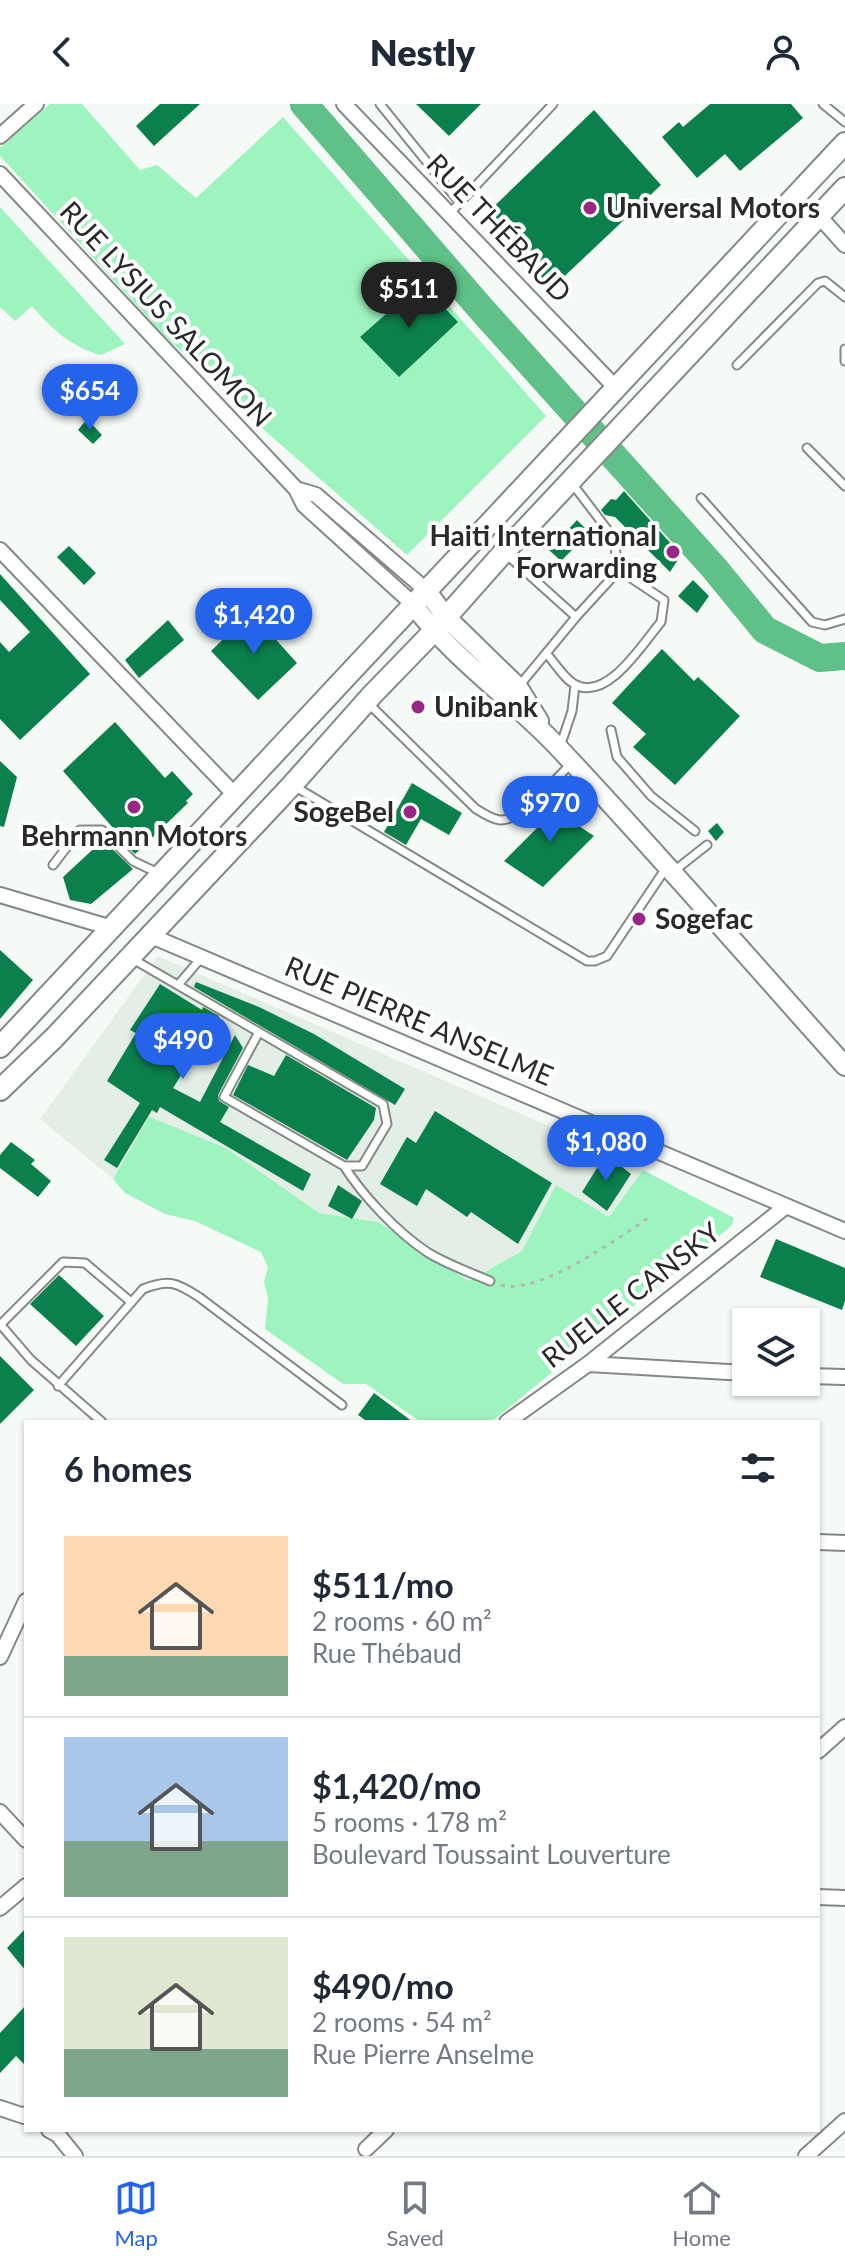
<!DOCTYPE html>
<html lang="en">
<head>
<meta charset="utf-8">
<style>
  :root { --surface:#fff; --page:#f6f6f7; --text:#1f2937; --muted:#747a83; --line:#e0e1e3; --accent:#2563eb }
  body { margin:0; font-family:Lato,sans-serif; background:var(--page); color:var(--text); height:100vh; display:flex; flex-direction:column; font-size:30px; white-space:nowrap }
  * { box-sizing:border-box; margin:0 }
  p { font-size:26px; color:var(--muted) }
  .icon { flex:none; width:44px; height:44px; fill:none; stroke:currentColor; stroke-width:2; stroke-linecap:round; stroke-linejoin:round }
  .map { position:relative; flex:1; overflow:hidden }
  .sheet { position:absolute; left:24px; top:1316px; width:796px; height:712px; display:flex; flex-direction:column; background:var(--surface); border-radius:0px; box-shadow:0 2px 6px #0004 }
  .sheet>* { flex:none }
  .fabs { position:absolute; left:732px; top:1204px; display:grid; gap:16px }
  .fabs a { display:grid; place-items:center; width:88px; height:88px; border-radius:0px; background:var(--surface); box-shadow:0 2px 6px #0004; font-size:40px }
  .price { position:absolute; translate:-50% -68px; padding:0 18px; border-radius:28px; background:var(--accent); color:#fff; font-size:26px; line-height:52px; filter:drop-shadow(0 2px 4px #0008) }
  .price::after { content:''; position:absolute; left:50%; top:48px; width:24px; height:18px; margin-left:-12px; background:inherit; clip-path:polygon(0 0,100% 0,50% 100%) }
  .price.selected { background:#222; color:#fff }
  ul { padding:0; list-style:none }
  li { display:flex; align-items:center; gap:24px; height:200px; padding:0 40px }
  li+li { border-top:2px solid var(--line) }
  li span { display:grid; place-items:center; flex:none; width:224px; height:160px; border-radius:0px; color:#555 }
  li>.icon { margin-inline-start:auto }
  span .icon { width:96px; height:96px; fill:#fffc; stroke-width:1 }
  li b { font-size:34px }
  h2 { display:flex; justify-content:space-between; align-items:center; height:96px; padding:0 40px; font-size:34px }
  header { display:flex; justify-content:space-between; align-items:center; height:104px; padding:0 40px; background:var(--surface); font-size:36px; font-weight:800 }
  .tabs { display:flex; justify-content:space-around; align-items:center; height:112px; border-top:2px solid var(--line); background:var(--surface); font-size:22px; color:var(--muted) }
  .tabs a { display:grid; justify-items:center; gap:4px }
  .tabs .selected { color:var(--accent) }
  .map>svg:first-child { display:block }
  .built { fill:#e2eee6 }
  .green { fill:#9df4be }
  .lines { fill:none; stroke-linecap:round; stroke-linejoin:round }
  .river { stroke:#5fc188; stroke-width:28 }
  .building { fill:#0b804c }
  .service-casing { stroke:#848986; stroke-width:11 }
  .minor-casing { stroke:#848986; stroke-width:18 }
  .tertiary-casing { stroke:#848986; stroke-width:22 }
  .secondary-casing { stroke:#848986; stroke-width:24 }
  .path { stroke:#b4b7b5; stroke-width:3; stroke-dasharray:4 6; stroke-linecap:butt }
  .service { stroke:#fff; stroke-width:7 }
  .minor { stroke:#fff; stroke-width:14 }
  .tertiary { stroke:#fff; stroke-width:18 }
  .secondary { stroke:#fff; stroke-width:20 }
  .poi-dot { fill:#982684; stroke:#fff; stroke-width:3 }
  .labels { text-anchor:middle; stroke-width:8; stroke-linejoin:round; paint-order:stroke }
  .poi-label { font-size:28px; font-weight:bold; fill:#292a29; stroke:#fff; text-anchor:start }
  .street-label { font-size:28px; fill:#292a29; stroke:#fff }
</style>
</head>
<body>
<header><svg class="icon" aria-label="back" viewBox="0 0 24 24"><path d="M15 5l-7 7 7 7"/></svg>Nestly<svg class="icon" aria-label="person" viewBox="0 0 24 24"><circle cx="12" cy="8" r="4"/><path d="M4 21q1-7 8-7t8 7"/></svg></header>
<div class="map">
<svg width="845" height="2052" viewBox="0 0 845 2052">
  <rect width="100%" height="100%" fill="#f5faf7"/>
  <path class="built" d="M158,852L558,1026L643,1066L609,1113L556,1081L522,1147L469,1177L378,1118L319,1109L226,1044L149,1014L113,1075L40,1015Z"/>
  <path class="green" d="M50,0H82L140,66L157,61L196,94L283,13L546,312L407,451L263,325L164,231L0,52V44Z
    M0,103L125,240L101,251C71,243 52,225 32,202L15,217L0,203Z
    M149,1013L226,1044L319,1109L378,1118L469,1177L522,1147L556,1081L609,1113L643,1066L734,1114L732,1121L716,1135L491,1318H421L366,1280H343L265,1225L268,1194L264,1178L268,1163L261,1148L195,1117L165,1110L125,1089L113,1075Z"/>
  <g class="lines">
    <path class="river" d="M304,0L483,207L715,465L765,526L820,554L845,552"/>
  </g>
  <path class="building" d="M160,0H200L154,42L136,22Z
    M416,0H481L449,32Z
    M710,0H791L803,14L740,67L725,50L697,74L662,33L679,18L683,23Z
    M594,6L661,81L552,184L484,112Z
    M421,179L458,218L399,273L360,233Z
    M87,315L102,331L93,340L78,326Z
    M624,387L681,451L670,468L615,413L605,411L601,406L611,395L616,396Z
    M577,416L587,426V431L561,457L549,446Z
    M69,442L96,469L84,481L57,453Z
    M0,470L90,570L20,636L0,615V538L9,548L30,528L0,496Z
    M693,476L709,492L697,509L678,492Z
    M251,508L297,559L258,596L211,547Z
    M168,516L184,536L139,574L125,556Z
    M662,545L694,577L698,573L740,612L675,681L633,643L646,630L612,599Z
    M115,618L165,674L172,667L193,690L186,697L188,699L135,750L112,727L114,725L63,667Z
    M0,657L17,673L4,723L0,722Z
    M412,679L462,709L449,731L421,715L406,741L384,728Z
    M556,688L577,707L570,716L594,732L543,783L504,757L554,707L546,699Z
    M717,719L724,728L716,737L708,727Z
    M103,736L133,765L91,800L70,796L63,773Z
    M0,846L33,876L0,915Z
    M196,878L259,903L314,930L405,985L395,1001L194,883Z
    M160,880L202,906L203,903L219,912L173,984L200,998L235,931L243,944L218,991L219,997L229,1003L220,1018L311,1070L303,1087L160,1003L157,1009L152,1006L117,1064L104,1056L140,999L107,977L136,929L130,926Z
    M286,951L376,1004L374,1016L347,1056L233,991L248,961L274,972Z
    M435,1007L552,1079L518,1140L471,1108L467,1113L426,1085L417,1102L380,1080L407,1033L416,1039Z
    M11,1038L35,1056L31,1060L51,1077L38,1093L0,1064V1051Z
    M604,1053L616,1058L631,1070L607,1107L582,1088Z
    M338,1081L362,1097L352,1115L328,1102Z
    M776,1135L845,1164V1197L842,1206L760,1173Z
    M59,1171L104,1212L76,1242L30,1200Z
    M0,1252L34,1286L0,1320Z
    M374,1289L413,1318H368L358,1311Z
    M26,1824V1867L7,1844Z
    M26,1901V1962L16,1952L0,1969V1929Z"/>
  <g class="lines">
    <g class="service-casing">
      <path id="service" d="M380,0L460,99
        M823,0L845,18
        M449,110L553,0
        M845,245V257
        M737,261L818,179L825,177L845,193
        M807,344L845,382
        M701,394L812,518L825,521L845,515
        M506,450L576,513
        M546,549C555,559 565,576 576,581C608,597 643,539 661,518L664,496L619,466
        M519,582L576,513L619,466L613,433L571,378
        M368,599L476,705C483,709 491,715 500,716C520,718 556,674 571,660
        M611,626L617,653L651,692L695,727
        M560,643L572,607L575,581
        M294,682L587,857H595L607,852L666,764
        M53,761L80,726H102L133,757L160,770
        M674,767L707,741
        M131,854L383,1000L387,1020L362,1062H344L224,993L259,928
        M178,881L202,853
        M344,1062C363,1092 397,1128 427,1148C446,1160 469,1168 490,1177
        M0,1220L31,1256L102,1318
        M0,1221L63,1158L85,1159L131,1198
        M58,1282L143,1185C169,1175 176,1178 199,1193L342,1301"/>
    </g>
    <g class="minor-casing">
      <path id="minor" d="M344,0L616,284
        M0,32L36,0
        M0,70L296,385L304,401L413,500
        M819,112L845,141
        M296,385L316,391L426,486
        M0,446L235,691
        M0,791L112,824
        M149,831L845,1127
        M588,1260L746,1269
        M806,1272L845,1273
        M507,1318L588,1260L785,1103
        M818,1438L845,1439
        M0,1553L26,1497
        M818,1647L845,1623
        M0,1708L26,1736
        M818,1793L845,1794
        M0,1804L26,1782
        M0,2004L24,2012L26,2010
        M49,2026L58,2031L75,2052
        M366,2045L386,2026
        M806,2052L845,2017"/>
    </g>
    <g class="tertiary-casing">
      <path id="tertiary" d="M426,486L446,513L518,583L539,617
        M413,500C453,555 509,592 556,641C655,746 749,855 845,962"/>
    </g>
    <g class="secondary-casing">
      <path id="secondary" d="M0,943L845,39
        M0,986L54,934L292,681L372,591L433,528L504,448L845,84"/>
    </g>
    <path class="path" d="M501,1181C536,1192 618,1135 648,1114"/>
    <use href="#service" class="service"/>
    <use href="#minor" class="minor"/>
    <use href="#tertiary" class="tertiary"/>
    <use href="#secondary" class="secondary"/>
  </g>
  <g class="poi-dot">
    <circle cx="590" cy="104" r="8"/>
    <circle cx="673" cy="448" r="8"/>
    <circle cx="418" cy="603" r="8"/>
    <circle cx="134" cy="703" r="8"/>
    <circle cx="410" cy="708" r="8"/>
    <circle cx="639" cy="815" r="8"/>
  </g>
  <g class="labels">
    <g class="poi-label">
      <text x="606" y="114">Universal Motors</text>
      <text x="657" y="442" text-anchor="end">Haiti International<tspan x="657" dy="32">Forwarding</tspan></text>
      <text x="434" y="613">Unibank</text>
      <text x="394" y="718" text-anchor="end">SogeBel</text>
      <text x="134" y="742" text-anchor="middle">Behrmann Motors</text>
      <text x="655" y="825">Sogefac</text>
    </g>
    <g class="street-label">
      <text transform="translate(499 124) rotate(46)" y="10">RUE THÉBAUD</text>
      <text transform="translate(166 210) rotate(47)" y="10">RUE LYSIUS SALOMON</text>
      <text transform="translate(419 917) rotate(23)" y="10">RUE PIERRE ANSELME</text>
      <text transform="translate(631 1191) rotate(-38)" y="10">RUELLE CANSKY</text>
    </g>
  </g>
</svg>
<div class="fabs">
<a><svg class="icon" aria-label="layers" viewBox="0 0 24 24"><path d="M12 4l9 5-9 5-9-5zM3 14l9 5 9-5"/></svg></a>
</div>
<b class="price selected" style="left:409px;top:226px">$511</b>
<b class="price" style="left:90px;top:328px">$654</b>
<b class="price" style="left:254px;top:552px">$1,420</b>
<b class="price" style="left:550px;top:740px">$970</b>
<b class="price" style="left:183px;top:977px">$490</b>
<b class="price" style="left:606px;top:1079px">$1,080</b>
<section class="sheet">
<h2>6 homes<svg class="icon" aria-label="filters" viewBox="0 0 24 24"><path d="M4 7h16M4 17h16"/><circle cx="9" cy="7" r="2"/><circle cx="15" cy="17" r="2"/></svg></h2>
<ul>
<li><span style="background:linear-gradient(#ffd9b3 75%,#7fa58c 0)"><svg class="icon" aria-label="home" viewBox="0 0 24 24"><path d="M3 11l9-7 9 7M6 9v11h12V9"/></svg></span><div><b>$511/mo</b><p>2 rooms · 60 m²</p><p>Rue Thébaud</p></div></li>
<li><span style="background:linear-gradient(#a9c7e8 65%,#7fa58c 0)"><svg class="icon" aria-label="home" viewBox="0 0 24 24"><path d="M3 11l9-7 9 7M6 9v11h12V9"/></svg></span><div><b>$1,420/mo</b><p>5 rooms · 178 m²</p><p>Boulevard Toussaint Louverture</p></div></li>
<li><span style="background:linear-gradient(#dfe7d0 70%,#7fa58c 0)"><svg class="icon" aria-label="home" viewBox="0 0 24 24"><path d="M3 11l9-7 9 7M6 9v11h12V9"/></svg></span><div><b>$490/mo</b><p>2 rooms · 54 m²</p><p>Rue Pierre Anselme</p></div></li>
</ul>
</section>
</div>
<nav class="tabs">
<a class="selected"><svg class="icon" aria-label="map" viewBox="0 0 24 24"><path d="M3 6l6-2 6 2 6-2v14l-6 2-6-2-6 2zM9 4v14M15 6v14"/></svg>Map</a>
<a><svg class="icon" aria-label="saved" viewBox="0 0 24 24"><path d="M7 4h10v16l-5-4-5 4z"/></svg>Saved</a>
<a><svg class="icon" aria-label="home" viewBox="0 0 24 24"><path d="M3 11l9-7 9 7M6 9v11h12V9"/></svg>Home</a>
</nav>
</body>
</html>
